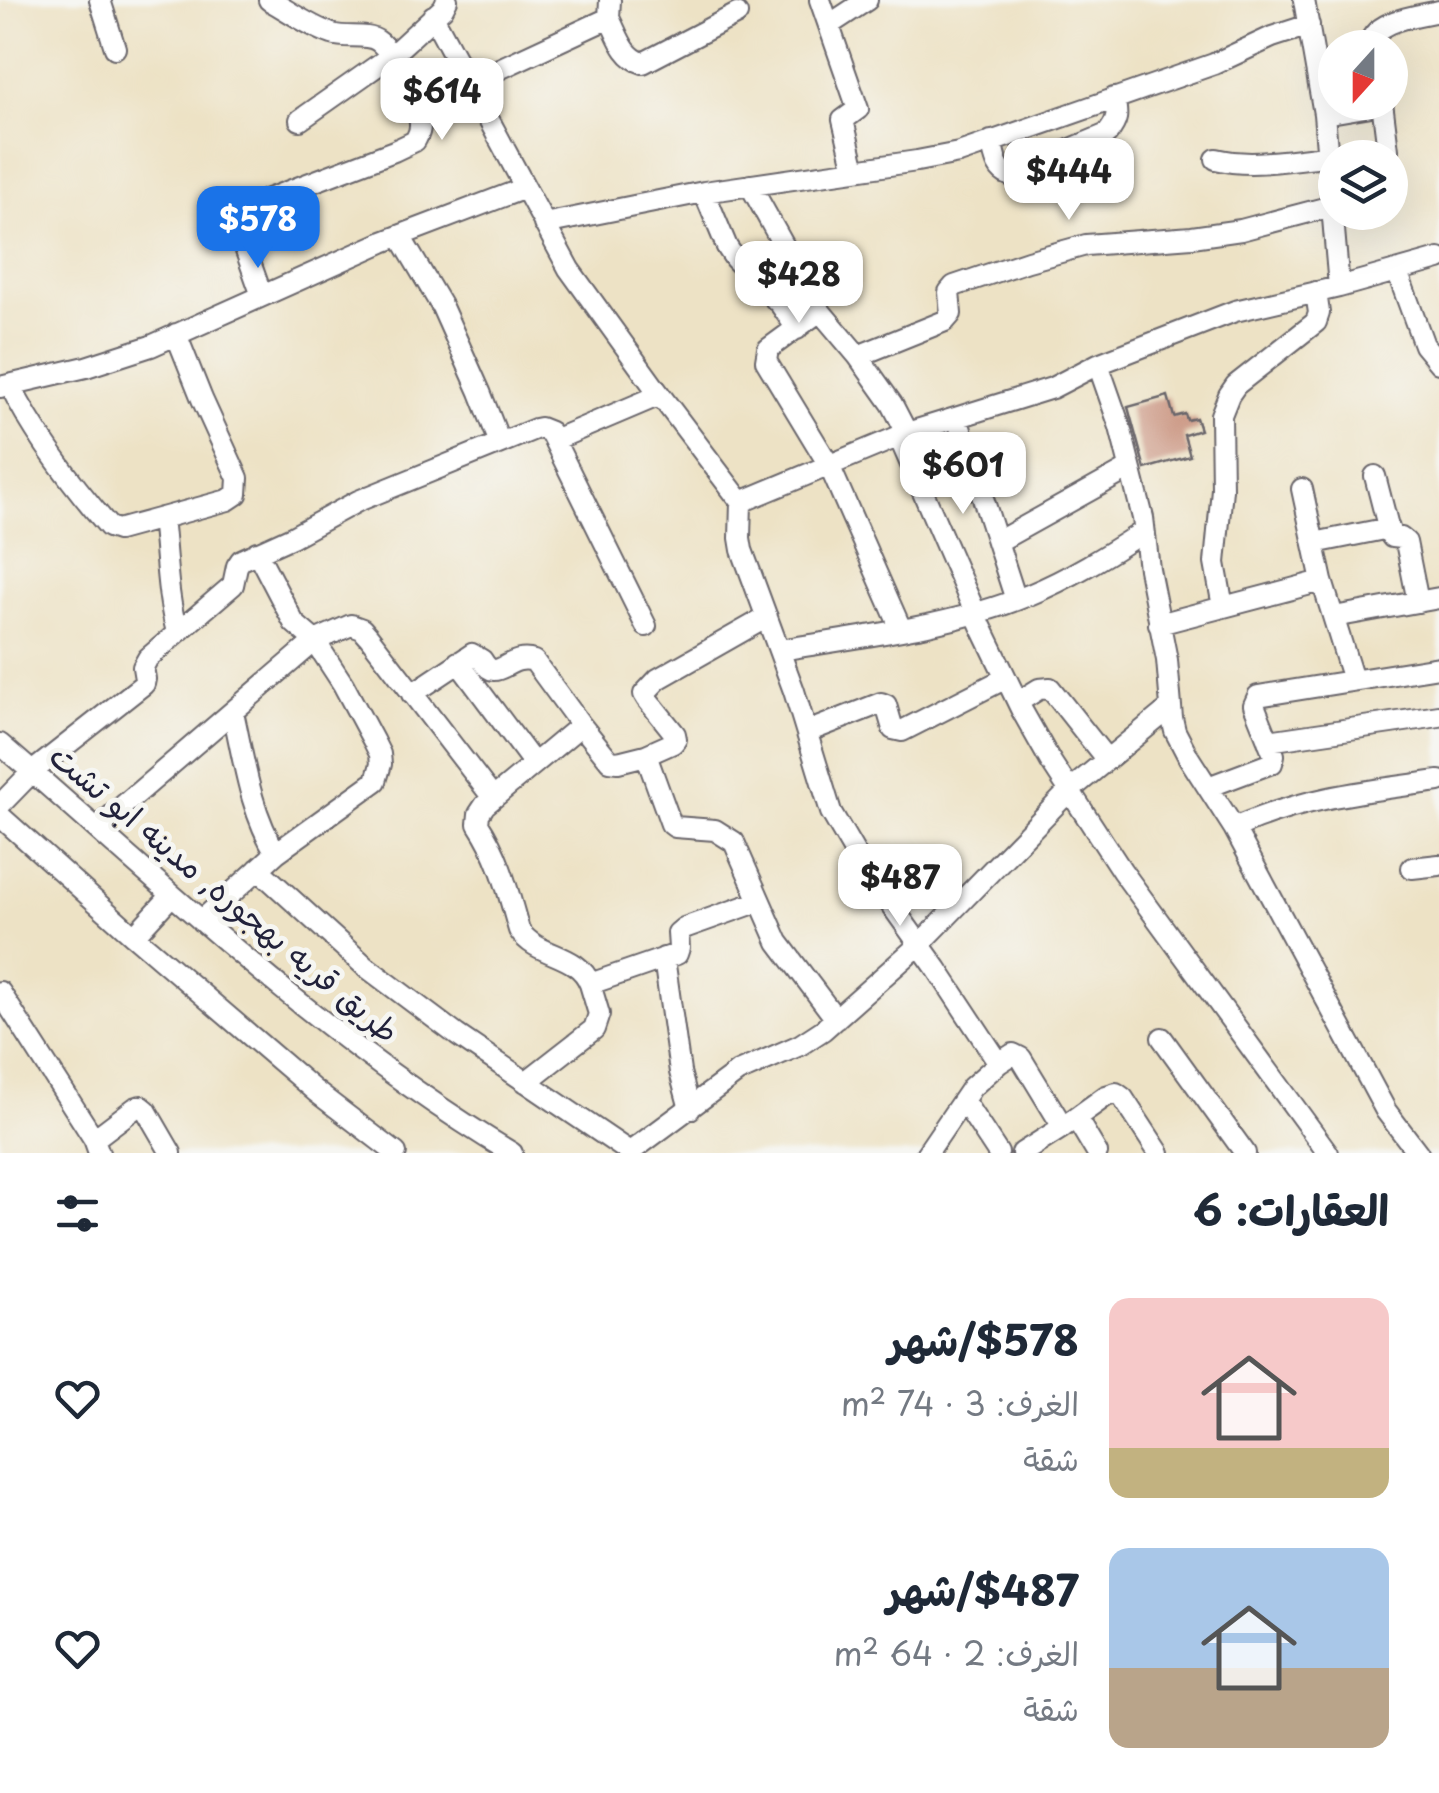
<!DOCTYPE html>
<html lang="ar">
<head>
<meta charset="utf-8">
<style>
  :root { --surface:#fff; --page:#f6f6f7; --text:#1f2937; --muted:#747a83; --accent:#1a73e8 }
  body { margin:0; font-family:"Playpen Sans","Playpen Sans Arabic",sans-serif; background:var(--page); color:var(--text); direction:rtl; height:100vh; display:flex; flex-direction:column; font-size:38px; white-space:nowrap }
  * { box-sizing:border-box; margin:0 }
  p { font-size:32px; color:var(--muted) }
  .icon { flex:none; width:55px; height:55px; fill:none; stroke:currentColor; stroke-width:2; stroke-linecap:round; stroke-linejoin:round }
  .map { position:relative; height:1153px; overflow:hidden; direction:ltr }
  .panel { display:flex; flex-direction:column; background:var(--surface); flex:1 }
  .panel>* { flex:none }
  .needle { width:65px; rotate:201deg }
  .tools { position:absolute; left:1318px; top:30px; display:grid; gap:20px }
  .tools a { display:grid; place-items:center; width:90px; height:90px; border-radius:50%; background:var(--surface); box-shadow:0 10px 40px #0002; font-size:50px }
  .price { position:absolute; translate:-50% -85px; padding:0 22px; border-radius:20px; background:#fff; color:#222; font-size:32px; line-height:65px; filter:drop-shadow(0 2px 5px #0008) }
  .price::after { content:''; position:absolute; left:50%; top:60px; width:30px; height:22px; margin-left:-15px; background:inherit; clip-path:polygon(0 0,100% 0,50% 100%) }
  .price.on { background:var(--accent); color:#fff }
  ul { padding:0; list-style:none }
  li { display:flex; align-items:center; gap:30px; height:250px; padding:0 50px }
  li span { display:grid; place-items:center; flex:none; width:280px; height:200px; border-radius:20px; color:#555 }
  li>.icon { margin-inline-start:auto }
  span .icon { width:120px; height:120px; fill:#fffc; stroke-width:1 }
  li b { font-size:42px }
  h2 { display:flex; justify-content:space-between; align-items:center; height:120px; padding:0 50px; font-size:42px }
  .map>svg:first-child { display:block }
  .building { fill:#cc9985 }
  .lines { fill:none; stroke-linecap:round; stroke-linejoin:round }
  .minor-casing { stroke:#69656b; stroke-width:24 }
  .minor { stroke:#fff; stroke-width:20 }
  .labels { text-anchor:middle; stroke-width:10; stroke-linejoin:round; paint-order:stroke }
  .street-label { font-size:32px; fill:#22223b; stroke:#f6f6f2 }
</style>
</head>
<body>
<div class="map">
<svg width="1439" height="1153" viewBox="0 0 1439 1153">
  <rect width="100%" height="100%" fill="#f6f6f2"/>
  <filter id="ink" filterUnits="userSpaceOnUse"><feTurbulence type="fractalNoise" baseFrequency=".01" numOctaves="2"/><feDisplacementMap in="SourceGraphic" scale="20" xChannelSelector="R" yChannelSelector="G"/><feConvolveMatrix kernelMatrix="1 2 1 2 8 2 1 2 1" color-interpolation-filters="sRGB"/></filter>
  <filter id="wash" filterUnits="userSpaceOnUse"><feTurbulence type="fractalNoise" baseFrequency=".0048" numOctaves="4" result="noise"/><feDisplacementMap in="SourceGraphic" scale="40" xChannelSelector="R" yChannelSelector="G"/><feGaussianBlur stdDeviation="2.25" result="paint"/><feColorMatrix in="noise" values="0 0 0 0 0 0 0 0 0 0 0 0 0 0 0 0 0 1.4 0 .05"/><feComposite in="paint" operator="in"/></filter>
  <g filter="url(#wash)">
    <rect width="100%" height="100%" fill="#ede2c5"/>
    <g id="blocks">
      <path class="building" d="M1168,396L1174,417L1185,414L1187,420L1196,418L1200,430L1184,435L1190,456L1145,469L1128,407Z"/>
    </g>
  </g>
  <g filter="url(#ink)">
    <use href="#blocks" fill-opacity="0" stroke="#69656b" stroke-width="2.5"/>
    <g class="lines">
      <g class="minor-casing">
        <path id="minor" d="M100,0L115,48
          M820,0L858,109L843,120L855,170
          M1304,0L1324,114
          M433,16L569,269L660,395
          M609,18C618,35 623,57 643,63L737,14
          M829,25L867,0
          M1369,48C1371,20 1417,16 1439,11
          M469,83L609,18L610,0
          M1382,102L1388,150
          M300,120L391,56L443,8L447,0
          M991,141C995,154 995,170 1009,175L1107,134C1118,121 1118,115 1114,98
          M1216,159C1252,168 1291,159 1327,156
          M750,185L820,311L858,356L892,404L907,433
          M704,192L727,247L735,259L780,304L797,329
          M544,224L704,192L917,161L959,153L1214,64L1272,37L1309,25
          M400,236L442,307L480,392L500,443
          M1397,271L1424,345L1439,363
          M1339,287L1324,114L1383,104
          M262,296L240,234L246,214L268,199L394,151L415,141C418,135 420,133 420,126C421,108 393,51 378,41C367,33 346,39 332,34C310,27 289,11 269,0
          M820,311L768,349L766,361L829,465L901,629
          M858,356L945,321L951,314L949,292L954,286L1028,261L1086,245L1192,237L1241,230L1332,206
          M1098,364L1120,427L1143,518L1149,569L1167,660L1172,718L1175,731L1189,758L1234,828L1386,1111L1418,1153
          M10,385C35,436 72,484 109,527L118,530L228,500L237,494L238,478L202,399L176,334
          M0,387L86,367L151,346L383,242L525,188
          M957,418L1016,600
          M899,437L981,626L1021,709L1051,762L1122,871L1328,1153
          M554,440L660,395L741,502L907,433L1052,388L1098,364L1235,311L1339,287L1439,259
          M1375,476L1390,534L1392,537L1401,538L1406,542L1418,602
          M1302,489L1322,581L1353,680
          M741,502L740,538L742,550L794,691L831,812L859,860L937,969L999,1063L972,1087L927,1153
          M162,518C167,558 166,592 177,632
          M997,542L1130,468
          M1314,543L1389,528
          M1223,607L1215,563L1222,489L1221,415L1229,395L1236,385L1316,322L1319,313L1316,292
          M767,617L658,679L644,694L647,699L675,734L676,739L673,743L646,755L671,824L675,827L715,830L734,842L778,942L836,1019
          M1334,617L1439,598
          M1159,624L1322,581
          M780,650C862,636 951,627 1029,595C1070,578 1107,555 1144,531
          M458,662L534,764
          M412,694L472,654L482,660C497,686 508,652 534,661L581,725
          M1018,702L1039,689L1050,688L1107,760
          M233,712C244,761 250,810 276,853
          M807,732L881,703L886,705L893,729L902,731L1006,678
          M1268,741L1439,716
          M0,744C166,887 323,1040 512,1153
          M1208,787L1272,763L1274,755L1254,705L1258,696L1439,667
          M0,805L32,772L144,684L145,679L143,667L148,658L233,585L237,566L241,560L292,537L358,501L535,429L540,428L550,432L646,626
          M0,816L134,936L315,1091L396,1153
          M97,828L315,641L351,625L362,629L369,637L493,798
          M1234,828C1304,797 1365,791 1439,781
          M1412,868L1439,865
          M258,869L365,966L457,1035L631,1153
          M201,921L276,853L376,781L381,764L380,754L374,742L343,684L315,641L294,623L257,552
          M134,936L172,895
          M664,958L680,1072L690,1109
          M590,984C578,952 537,958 519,930C508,892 500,857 478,824L479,814L485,805L581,725L610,761L618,762L646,755
          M0,992L94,1139L99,1153
          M1162,1038L1245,1153
          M999,1063L1013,1054L1021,1058L1063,1127L1106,1096L1116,1093L1123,1098L1159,1153
          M526,1082L594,1029L599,1014L590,984L677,954L679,948L678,933L684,928L760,901
          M963,1100L998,1153
          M1076,1118L1097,1153
          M94,1139L135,1108L141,1106L146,1110L171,1153
          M630,1152L738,1072L800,1045L823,1030L920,944L1069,791L1171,707
          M1022,1153L1063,1127"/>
      </g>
      <use href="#minor" class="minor"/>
    </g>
  </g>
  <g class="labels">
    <g class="street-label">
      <text transform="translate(224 894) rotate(40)" y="11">طريق قريه بهجوره, مدينه ابو تشت</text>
    </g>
  </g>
</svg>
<div class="tools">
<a><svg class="needle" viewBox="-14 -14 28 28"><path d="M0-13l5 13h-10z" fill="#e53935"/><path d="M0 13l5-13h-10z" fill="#747a83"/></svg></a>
<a><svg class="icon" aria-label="layers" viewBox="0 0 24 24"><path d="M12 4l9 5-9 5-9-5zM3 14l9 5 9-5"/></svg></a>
</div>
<b class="price" style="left:442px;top:143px">$614</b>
<b class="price" style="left:1069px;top:223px">$444</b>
<b class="price on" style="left:258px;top:271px">$578</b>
<b class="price" style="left:799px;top:326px">$428</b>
<b class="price" style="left:963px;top:517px">$601</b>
<b class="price" style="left:900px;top:929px">$487</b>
</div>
<section class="panel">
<h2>العقارات: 6<svg class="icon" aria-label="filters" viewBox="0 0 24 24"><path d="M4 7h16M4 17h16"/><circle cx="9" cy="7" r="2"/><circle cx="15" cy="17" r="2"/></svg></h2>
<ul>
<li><span style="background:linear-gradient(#f6c9c9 75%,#c2b280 0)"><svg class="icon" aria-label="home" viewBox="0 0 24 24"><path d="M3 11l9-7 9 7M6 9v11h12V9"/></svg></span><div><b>$578/شهر</b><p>الغرف: 3 · 74 m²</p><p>شقة</p></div><svg class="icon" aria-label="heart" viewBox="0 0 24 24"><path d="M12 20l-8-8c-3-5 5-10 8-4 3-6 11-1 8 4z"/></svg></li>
<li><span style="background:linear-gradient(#a9c7e8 60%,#b9a48a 0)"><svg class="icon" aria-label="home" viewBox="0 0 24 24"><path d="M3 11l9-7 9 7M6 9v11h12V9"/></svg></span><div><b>$487/شهر</b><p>الغرف: 2 · 64 m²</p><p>شقة</p></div><svg class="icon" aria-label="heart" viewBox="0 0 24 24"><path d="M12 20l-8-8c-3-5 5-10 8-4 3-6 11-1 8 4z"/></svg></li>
</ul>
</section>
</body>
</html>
